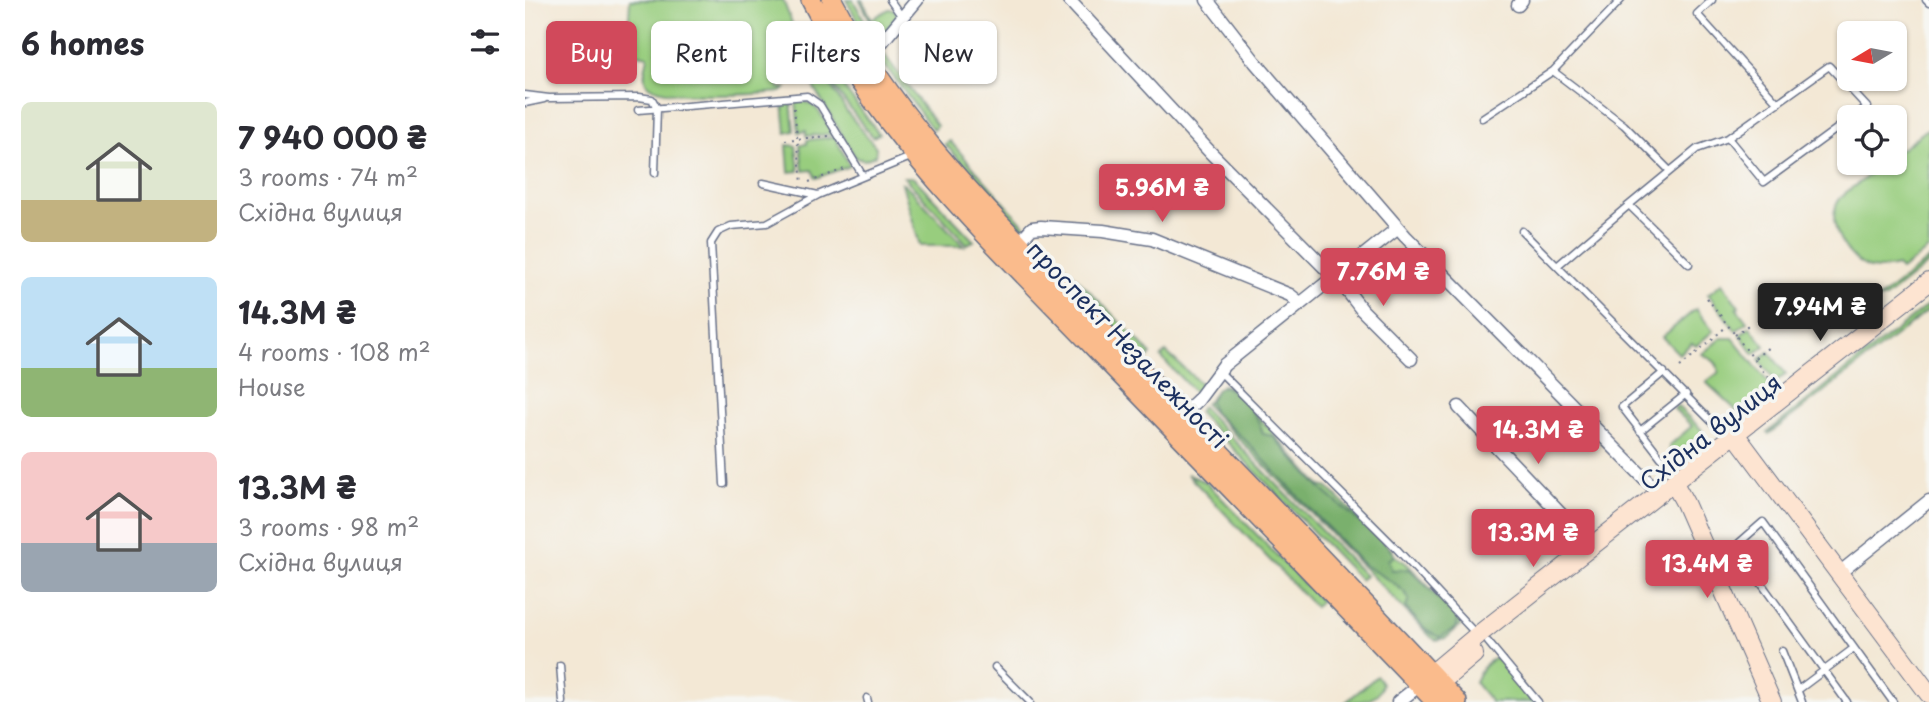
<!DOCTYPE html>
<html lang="en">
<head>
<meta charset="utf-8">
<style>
  :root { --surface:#fff; --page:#f2f2f3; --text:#2b2b33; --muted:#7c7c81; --accent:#d1495b }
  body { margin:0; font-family:"Playpen Sans",sans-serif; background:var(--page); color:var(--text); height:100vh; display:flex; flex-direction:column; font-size:26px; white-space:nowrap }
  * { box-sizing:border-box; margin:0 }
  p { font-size:23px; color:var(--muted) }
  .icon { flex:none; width:38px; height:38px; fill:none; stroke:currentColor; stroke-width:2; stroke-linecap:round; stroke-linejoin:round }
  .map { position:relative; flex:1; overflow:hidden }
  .sheet { display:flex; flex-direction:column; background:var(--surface); width:525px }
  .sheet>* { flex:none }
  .guide { position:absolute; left:21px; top:21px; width:665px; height:63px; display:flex; gap:14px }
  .needle { width:46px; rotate:260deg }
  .fabs { position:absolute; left:1312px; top:21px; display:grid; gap:14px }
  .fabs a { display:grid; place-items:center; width:70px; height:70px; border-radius:10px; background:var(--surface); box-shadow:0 2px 5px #0004; font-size:35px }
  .price { position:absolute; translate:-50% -60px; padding:0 16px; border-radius:7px; background:var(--accent); color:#fff; font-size:23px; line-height:46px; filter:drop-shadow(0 2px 4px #0008) }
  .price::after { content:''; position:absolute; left:50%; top:42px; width:21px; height:16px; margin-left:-10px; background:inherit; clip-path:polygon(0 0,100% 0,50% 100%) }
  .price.current { background:#222; color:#fff }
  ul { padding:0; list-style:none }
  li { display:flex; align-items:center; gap:21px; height:175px; padding:0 21px }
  li span { display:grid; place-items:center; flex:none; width:196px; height:140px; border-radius:10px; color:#555 }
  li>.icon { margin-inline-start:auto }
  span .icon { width:84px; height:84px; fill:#fffc; stroke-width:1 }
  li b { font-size:30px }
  h2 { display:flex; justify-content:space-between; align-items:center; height:84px; padding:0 21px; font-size:30px }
  .tag { padding:0 24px; border-radius:10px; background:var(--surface); box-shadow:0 2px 5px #0004; font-size:24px; line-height:63px }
  .tag.current { background:var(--accent); color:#fff }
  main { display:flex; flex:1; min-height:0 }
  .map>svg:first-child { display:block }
  .green { fill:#98cd7e; stroke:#5a7e6e; stroke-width:2 }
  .forest { fill:#7ab06d; stroke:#4a7066; stroke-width:2 }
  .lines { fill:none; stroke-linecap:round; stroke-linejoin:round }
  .lane-casing { stroke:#677088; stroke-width:9 }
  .street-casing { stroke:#677088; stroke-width:15 }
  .secondary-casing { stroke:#677088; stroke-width:20 }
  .primary-casing { stroke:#677088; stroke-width:22 }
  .path { stroke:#677088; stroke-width:2; stroke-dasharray:2 5; stroke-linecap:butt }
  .lane { stroke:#fff; stroke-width:6 }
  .street { stroke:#fff; stroke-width:12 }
  .secondary { stroke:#fde4d1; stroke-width:18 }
  .primary { stroke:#fabb8c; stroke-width:19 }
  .labels { text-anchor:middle; stroke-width:7; stroke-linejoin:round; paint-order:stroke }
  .street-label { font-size:24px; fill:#1b2f5e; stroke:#f6f6f2 }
</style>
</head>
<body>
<main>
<section class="sheet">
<h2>6 homes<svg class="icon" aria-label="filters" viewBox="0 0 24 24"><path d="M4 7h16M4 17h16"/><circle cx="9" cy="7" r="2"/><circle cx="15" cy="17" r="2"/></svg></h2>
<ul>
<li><span style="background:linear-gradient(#dfe7d0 70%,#c2b280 0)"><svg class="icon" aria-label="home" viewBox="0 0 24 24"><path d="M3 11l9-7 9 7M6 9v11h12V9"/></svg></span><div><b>7 940 000 ₴</b><p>3 rooms · 74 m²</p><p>Східна вулиця</p></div></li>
<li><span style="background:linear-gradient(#bfe0f5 65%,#8fb573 0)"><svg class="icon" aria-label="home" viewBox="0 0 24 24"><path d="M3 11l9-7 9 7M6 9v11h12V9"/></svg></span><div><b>14.3M ₴</b><p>4 rooms · 108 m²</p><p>House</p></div></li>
<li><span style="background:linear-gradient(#f6c9c9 65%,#9aa5b1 0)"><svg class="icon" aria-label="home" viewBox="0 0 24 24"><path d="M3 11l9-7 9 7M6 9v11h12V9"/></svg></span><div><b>13.3M ₴</b><p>3 rooms · 98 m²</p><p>Східна вулиця</p></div></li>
</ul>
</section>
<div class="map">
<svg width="1404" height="702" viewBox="0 0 1404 702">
  <rect width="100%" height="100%" fill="#f6f6f2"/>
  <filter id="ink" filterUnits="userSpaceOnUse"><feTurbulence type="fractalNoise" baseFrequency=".0143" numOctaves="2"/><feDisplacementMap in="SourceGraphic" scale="14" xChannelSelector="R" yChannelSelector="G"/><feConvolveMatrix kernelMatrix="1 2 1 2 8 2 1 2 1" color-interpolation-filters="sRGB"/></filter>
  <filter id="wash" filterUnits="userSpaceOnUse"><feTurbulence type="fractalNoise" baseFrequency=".00686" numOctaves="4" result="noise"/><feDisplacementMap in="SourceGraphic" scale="28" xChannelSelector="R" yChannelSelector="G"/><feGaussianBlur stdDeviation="1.57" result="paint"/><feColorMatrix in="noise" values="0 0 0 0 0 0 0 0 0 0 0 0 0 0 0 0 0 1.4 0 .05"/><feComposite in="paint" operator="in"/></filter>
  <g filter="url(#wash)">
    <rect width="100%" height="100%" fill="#f3e8d5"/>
    <path class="green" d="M105,0H258L275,44L280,43L322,112L351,147V155L340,160L331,158L274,63L250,67L254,88H261L256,92C236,94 131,101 121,83C117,75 122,64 123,56L100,51L102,47Z
      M321,0H328L351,41L347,46Z
      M335,0H337L347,19L364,9H369L373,16L354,38Z
      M294,47L320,89L354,134L348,137C326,111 303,82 289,51Z
      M358,53L412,126L408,130L356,60Z
      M266,101L269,131L261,133L258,102Z
      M271,101C292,100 298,118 308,134L281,136V131L274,132Z
      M1404,128V249L1376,270L1372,266C1364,268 1355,270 1345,268C1324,262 1303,228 1311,206C1315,195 1328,187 1338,180C1349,170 1355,163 1370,163V154Z
      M310,137L325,166L291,178L287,170L278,171L275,144H282V140Z
      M425,141L500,226L497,230L420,144Z
      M262,145L271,146L274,171L264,172Z
      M379,177H387L391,180L449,241L442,244Z
      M377,183L381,185L439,246H395Z
      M509,234L626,354L622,359L505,239Z
      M1404,259V263L1360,298L1353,299Z
      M1197,283L1214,307L1212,309L1222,322L1211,331L1183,294Z
      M1404,304V310L1244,434L1243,432Z
      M1171,309L1188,331L1171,346L1167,343L1154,354L1137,337Z
      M1225,327L1240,346L1229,354L1215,335Z
      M1196,338H1208L1246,386L1214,413L1181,382L1193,373C1195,362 1185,359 1177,354Z
      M641,352L677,385L671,394L636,357Z
      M1244,352L1261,374L1251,382L1234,360Z
      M697,385L707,387L795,486L803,488L866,549L870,556L881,563L938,623L921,638L911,640L906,637L680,404Z
      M1152,406L1176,429L1178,434L1153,456H1149L1145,452L1144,446L1167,426L1149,409Z
      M677,407L840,576L835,580L673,412Z
      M662,474L681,482L796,601L790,607Z
      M971,658L977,663L1010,702H966L950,682C954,672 960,662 971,658Z
      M852,676L857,683C855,702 836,702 821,702Z"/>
    <path class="forest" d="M698,386C715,393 734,416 738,434L748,436L794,487L862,545L868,553V557L863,560L867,570L885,569L931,616L933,621L931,628L915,637C901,633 891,619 881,608L884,598C871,580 851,575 835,562L720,440L689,413L684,401L693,388Z"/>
  </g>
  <g filter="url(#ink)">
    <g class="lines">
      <g class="lane-casing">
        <path id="lane" d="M365,0L377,17
          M1096,0L1028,71L1099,125L1145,171
          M1187,0L1172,14L1253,103
          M1401,0L1404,3
          M0,95L24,98L114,97L127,99L132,108L130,173
          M0,103L19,99
          M113,110L282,96L295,105L338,176
          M957,118L1028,71
          M1203,138L1239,182L1325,119
          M238,183L293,195
          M1104,205L1172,149L1203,138L1304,66L1342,107L1327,117
          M997,231L1201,436
          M1032,266L1104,205L1164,264
          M1139,372L1097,407L1152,478
          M696,373L869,546L951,634
          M1115,431L1161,394
          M199,484L186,243L193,232L206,226L242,223L293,195L388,156
          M963,642L1013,702
          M1257,651L1277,702
          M35,665L38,702
          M470,667L505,702
          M1273,690L1329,648
          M342,698L343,702
          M1322,702L1223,565L1214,543L1238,522L1368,702"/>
      </g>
      <g class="street-casing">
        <path id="street" d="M544,0L685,152L821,289L837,310L886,359
          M682,0L730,62L880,236L1135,494
          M993,5L997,0
          M341,61L392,0
          M493,243L507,228L516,227L578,231L627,239L765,295L775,303
          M934,407L1067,547
          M658,414L673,400L699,365L805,280L819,271L873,228
          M1313,574L1404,501
          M873,702L895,685"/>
      </g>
      <g class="secondary-casing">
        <path id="secondary" d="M1210,434L1404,694
          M1149,483L1160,503L1247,702
          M897,682L953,635L1404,282
          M904,692L949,654"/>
      </g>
      <g class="primary-casing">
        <path id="primary" d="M286,0C355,135 466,240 569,347C683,465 798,583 911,702
          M307,0C372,125 474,222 570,323C691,449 813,574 932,702"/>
      </g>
      <path class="path" d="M269,108L277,183
        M260,140L304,136
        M284,182L322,168
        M1182,298L1247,383
        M1210,335L1226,323
        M1230,358L1244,347
        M1155,367L1202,326"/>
      <use href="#lane" class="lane"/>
      <use href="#street" class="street"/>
      <use href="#secondary" class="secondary"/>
      <use href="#primary" class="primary"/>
    </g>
  </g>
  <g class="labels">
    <g class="street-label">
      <text transform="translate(602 345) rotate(46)" y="8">проспект Незалежності</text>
      <text transform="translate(1186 433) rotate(-38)" y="8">Східна вулиця</text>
    </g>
  </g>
</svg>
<div class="fabs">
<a><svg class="needle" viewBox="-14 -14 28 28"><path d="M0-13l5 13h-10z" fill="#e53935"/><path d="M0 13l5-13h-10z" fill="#7c7c81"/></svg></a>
<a><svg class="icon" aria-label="locate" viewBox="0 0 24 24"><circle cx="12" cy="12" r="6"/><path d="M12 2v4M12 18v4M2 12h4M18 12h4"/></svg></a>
</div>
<b class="price" style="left:637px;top:224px">5.96M ₴</b>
<b class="price" style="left:858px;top:308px">7.76M ₴</b>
<b class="price current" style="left:1295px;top:343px">7.94M ₴</b>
<b class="price" style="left:1013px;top:466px">14.3M ₴</b>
<b class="price" style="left:1008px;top:569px">13.3M ₴</b>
<b class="price" style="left:1182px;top:600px">13.4M ₴</b>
<div class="guide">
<a class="tag current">Buy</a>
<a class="tag">Rent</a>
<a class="tag">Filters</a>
<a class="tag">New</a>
</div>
</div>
</main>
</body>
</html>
